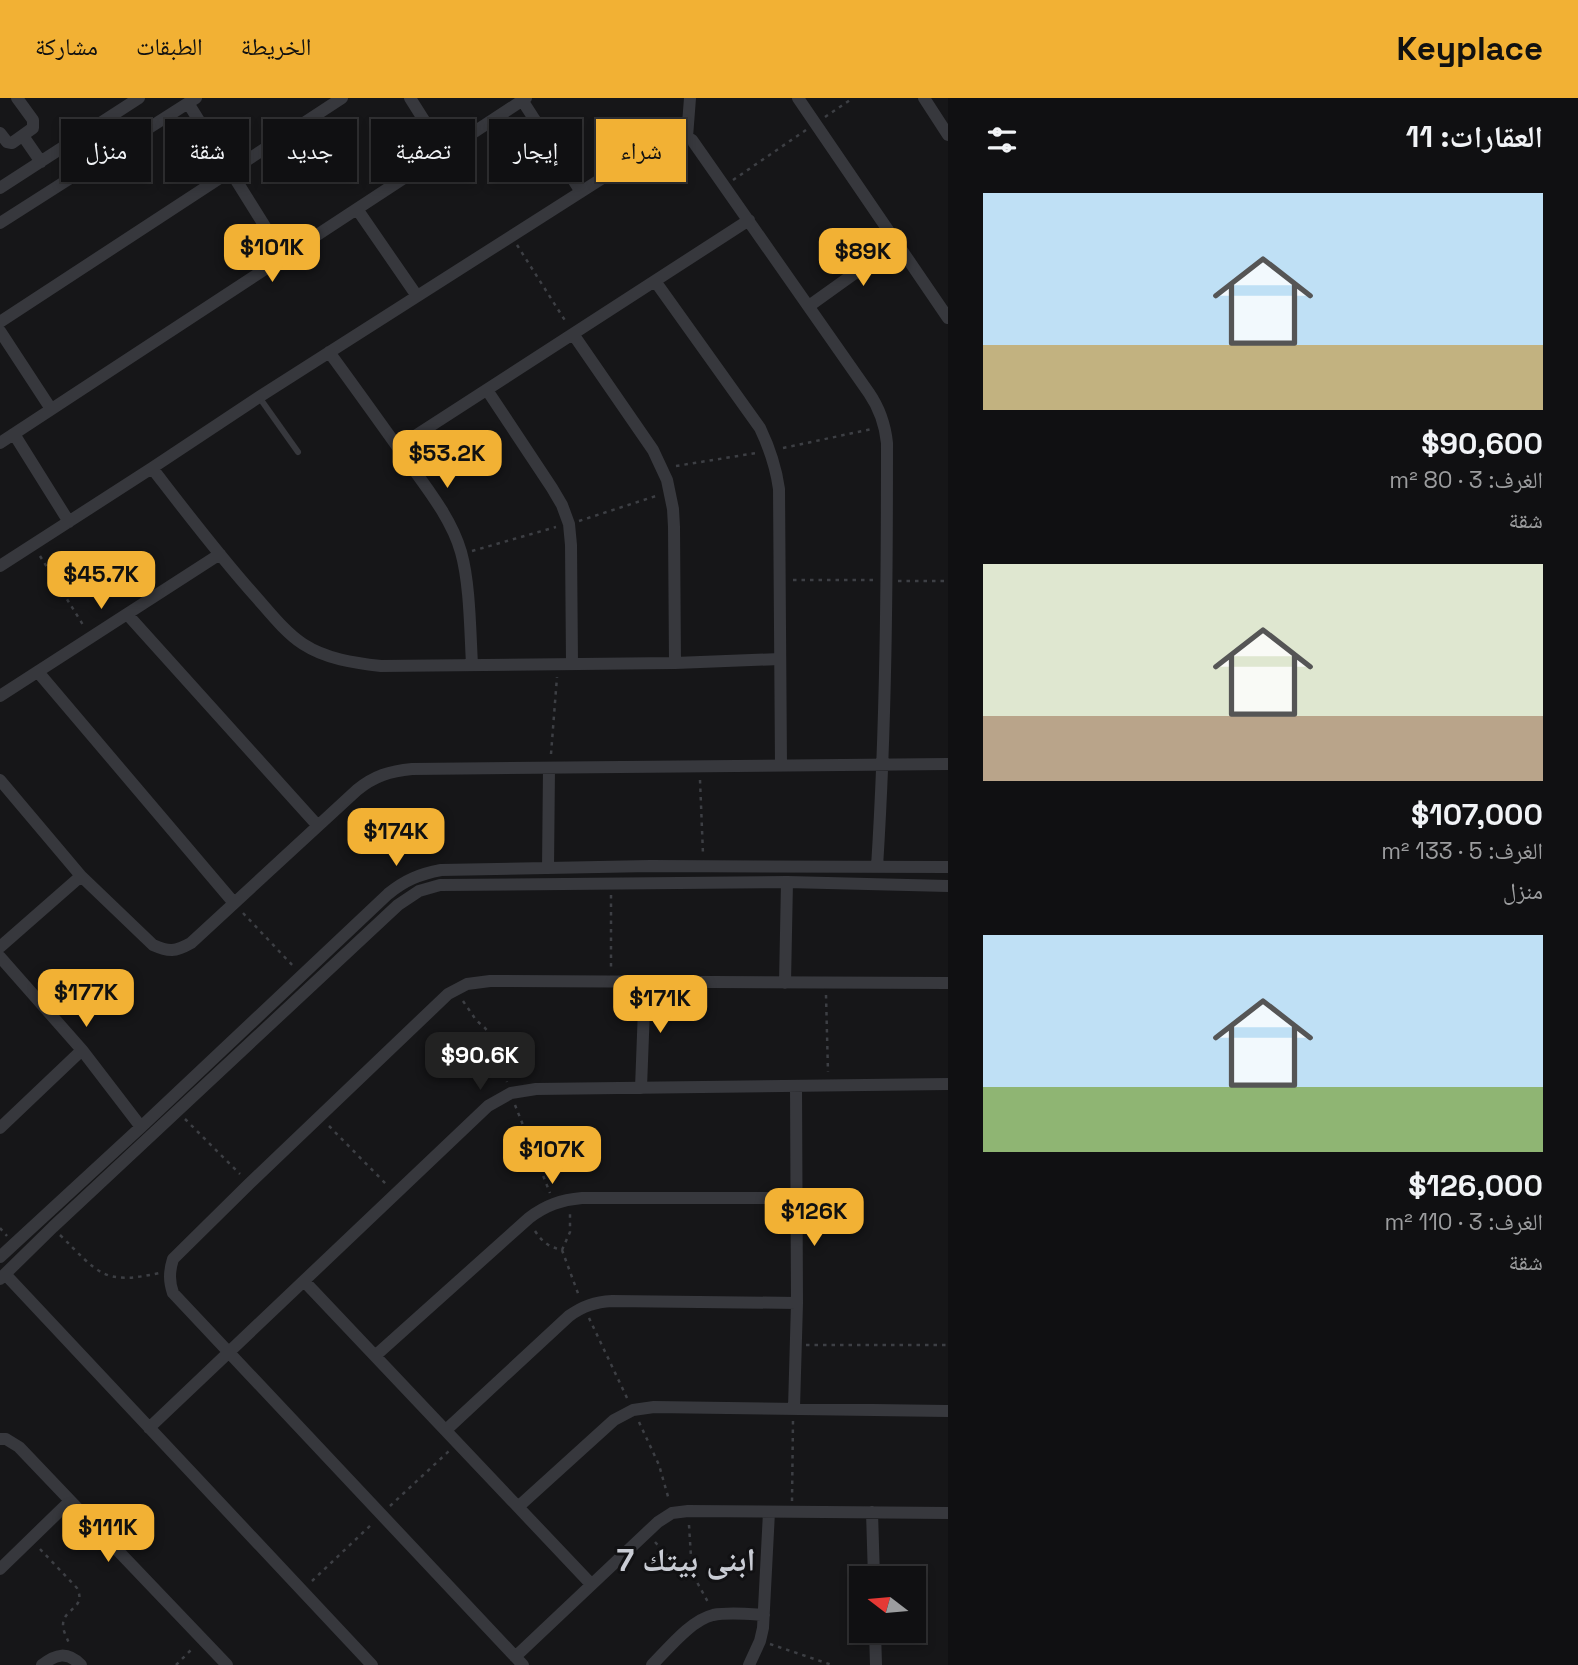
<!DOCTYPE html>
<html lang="ar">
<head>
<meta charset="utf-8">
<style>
  :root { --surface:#101012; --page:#19191b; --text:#f1f3f6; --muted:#9c9d9f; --line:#303032; --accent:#f2b134 }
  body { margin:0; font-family:"Space Grotesk","Noto Naskh Arabic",sans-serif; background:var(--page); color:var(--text); direction:rtl; height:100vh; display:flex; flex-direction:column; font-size:26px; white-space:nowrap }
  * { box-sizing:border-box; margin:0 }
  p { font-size:23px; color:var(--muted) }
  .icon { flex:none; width:38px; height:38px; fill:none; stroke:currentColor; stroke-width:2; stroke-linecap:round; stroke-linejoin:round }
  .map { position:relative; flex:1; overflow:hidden; direction:ltr }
  .side { display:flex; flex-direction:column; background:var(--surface); width:630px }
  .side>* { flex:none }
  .hud { position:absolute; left:21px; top:21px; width:665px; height:63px; direction:rtl; display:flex; gap:14px }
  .needle { width:46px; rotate:286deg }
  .tools { position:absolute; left:849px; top:1468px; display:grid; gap:14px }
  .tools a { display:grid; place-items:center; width:77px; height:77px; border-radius:0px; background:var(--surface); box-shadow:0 4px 10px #0003,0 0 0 2px var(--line); font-size:35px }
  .price { position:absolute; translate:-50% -60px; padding:0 16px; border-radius:14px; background:var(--accent); color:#111; font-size:23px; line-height:46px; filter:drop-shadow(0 2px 4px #0008) }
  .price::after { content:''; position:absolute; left:50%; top:42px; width:21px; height:16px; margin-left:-10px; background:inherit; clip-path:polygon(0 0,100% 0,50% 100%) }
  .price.selected { background:#222; color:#fff }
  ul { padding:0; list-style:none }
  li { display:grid; align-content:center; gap:14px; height:371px; padding:0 35px }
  li span { display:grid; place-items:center; height:217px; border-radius:0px; color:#555 }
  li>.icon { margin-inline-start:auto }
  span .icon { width:126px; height:126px; fill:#fffc; stroke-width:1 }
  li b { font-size:30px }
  h2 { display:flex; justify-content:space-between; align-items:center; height:84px; padding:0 35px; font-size:30px }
  .chip { padding:0 24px; border-radius:0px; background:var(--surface); box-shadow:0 4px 10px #0003,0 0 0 2px var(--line); font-size:24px; line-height:63px }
  .chip.selected { background:var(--accent); color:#111 }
  header { display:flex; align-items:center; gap:42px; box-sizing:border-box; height:98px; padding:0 35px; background:var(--accent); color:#111 }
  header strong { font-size:33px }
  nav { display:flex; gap:38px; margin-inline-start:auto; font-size:24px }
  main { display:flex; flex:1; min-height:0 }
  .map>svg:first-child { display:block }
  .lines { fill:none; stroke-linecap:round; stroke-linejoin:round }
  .path { stroke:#3d3f44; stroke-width:2.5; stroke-dasharray:3.5 5; stroke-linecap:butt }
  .service { stroke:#37383d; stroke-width:6 }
  .minor { stroke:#37383d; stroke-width:12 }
  .labels { text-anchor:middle; stroke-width:6; stroke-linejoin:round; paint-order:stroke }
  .district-label { font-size:32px; font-weight:bold; fill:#c9ccd4; stroke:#111113 }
</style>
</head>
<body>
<header>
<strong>Keyplace</strong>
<nav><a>الخريطة</a><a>الطبقات</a><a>مشاركة</a></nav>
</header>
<main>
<section class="side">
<h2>العقارات: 11<svg class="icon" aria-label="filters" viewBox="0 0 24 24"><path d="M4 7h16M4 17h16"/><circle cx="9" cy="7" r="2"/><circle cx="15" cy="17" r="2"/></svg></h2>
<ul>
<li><span style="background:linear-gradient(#bfe0f5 70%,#c2b280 0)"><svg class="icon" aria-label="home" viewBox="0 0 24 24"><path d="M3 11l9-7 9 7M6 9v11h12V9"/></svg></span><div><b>$90,600</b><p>الغرف: 3 · 80 m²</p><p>شقة</p></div></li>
<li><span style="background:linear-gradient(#dfe7d0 70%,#b9a48a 0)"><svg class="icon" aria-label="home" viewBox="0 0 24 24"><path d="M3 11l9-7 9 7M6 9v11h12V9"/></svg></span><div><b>$107,000</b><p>الغرف: 5 · 133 m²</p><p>منزل</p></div></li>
<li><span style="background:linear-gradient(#bfe0f5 70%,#8fb573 0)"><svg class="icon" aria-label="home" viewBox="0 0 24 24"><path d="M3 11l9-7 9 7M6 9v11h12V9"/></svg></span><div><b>$126,000</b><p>الغرف: 3 · 110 m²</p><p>شقة</p></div></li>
</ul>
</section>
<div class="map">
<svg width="948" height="1567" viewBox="0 0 948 1567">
  <rect width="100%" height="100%" fill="#161618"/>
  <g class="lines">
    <path class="path" d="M825,19L853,0
      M733,82L806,32
      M517,147L566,224
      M783,350L872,331
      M676,368L756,355
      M579,423L656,398
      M472,453L556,429
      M40,458L85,530
      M793,482H874
      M898,483H948
      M551,656L557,579
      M700,682L703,756
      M611,797V870
      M243,815L294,869
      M826,897L828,974
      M463,903L476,922L485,930L493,940L507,984
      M515,1007L550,1095
      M185,1021L240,1076
      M329,1028L386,1086
      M0,1130L7,1138
      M535,1133C542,1144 549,1149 562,1152
      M60,1137C98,1174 102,1188 159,1175
      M562,1152L579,1198
      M562,1152L570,1134V1115
      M589,1220L628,1302
      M806,1247H948
      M639,1324L659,1367L669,1402
      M792,1403L793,1322
      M390,1408L449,1353
      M689,1427L692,1475L709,1506
      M655,1444L677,1467L692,1475
      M40,1451L77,1490C87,1511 63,1510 63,1527C63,1533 67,1540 69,1545
      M312,1483L373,1425
      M770,1546L832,1567
      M176,1567L192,1551"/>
    <path class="service" d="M259,299L298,354"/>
    <path class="minor" d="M410,0L444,54
      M798,0L948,220
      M924,0L948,37
      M522,2L581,94
      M188,5L284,159
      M0,35L7,44L12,45L33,30V22L17,0
      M23,38L41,64
      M687,39L690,0
      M0,90L139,0
      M357,111L417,198
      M0,125L196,0
      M655,183L760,330C770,351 776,369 779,391L781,667
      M809,208L897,145
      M0,224L342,0
      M0,233L51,311
      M573,236L653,352L667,382L673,411L674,429L675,565
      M329,254C354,288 379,323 404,358C425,388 451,419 461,454C470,486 470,532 472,566
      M487,292L552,390L562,407L569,426L571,447L572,565
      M14,336L69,424
      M0,345L526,0
      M398,349L749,122
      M152,370C186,414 220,459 257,500C271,516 286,535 303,546C326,561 354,565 381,568L675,565L780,561
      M0,468L152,370L259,299L667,39C677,36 683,36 692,42L869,295C880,311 885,326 887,345C887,487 886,628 877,769
      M127,516L318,728
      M38,574L234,805
      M0,598L220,456
      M0,682L81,778L153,847C169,854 175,854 191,845L357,692C374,678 390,673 412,671L948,666
      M548,770L549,670
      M0,849L81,778
      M0,859L82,952L141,1029
      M785,885L787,784
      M641,990L645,884
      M0,1030L82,952
      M0,1159L141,1029L388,796C405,782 420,776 441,772L650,768L948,769
      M5,1176L372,1567
      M0,1181L53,1129L398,807L419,793L440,787L787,784L948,788
      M304,1183L591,1486
      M375,1258L529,1120C546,1107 561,1102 582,1100H797
      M794,1310L797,1205L796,988
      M149,1330L488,1008L511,995L536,991L948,986
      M446,1332L569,1218C583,1208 595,1204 612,1203L797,1205
      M0,1341H6L19,1349L227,1567
      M518,1409L614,1322L633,1312L654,1309L948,1313
      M872,1414L874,1480
      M0,1471L70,1403
      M875,1533L876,1567
      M515,1559L658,1424L672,1415L688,1413L948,1415
      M42,1567C56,1556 67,1553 81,1567
      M523,1567L173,1195C169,1183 169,1174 173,1161L249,1086L448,896L467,886L490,883L948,885
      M652,1567C668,1551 691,1522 713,1517C729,1514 748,1516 764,1517
      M749,1567L760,1543L763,1530L769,1414"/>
  </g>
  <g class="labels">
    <g class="district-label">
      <text x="686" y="1473">ابنى بيتك 7</text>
    </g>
  </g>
</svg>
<div class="tools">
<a><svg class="needle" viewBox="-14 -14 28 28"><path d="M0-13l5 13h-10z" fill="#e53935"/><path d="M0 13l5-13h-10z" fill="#9c9d9f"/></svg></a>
</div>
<b class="price" style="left:272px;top:186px">$101K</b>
<b class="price" style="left:863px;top:190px">$89K</b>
<b class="price" style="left:447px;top:392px">$53.2K</b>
<b class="price" style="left:101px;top:513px">$45.7K</b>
<b class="price" style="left:396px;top:770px">$174K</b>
<b class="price" style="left:86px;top:931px">$177K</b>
<b class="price" style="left:660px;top:937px">$171K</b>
<b class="price selected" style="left:480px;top:994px">$90.6K</b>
<b class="price" style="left:552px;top:1088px">$107K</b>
<b class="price" style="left:814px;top:1150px">$126K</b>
<b class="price" style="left:108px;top:1466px">$111K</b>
<div class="hud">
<a class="chip selected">شراء</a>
<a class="chip">إيجار</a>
<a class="chip">تصفية</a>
<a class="chip">جديد</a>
<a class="chip">شقة</a>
<a class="chip">منزل</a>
</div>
</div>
</main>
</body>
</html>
